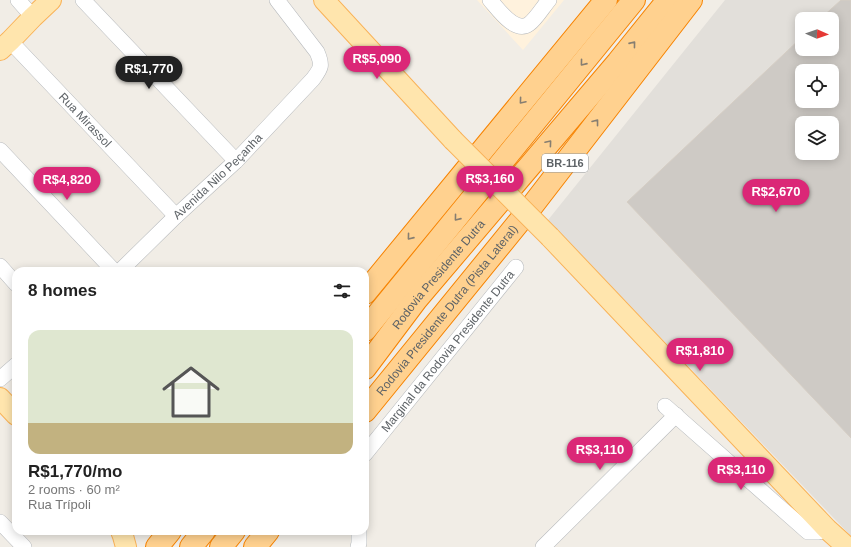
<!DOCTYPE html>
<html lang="en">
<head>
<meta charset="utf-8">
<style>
  :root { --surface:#fff; --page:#f2f2f2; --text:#222; --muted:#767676; --accent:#db2777 }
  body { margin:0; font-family:Helvetica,sans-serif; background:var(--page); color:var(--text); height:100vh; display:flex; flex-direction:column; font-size:15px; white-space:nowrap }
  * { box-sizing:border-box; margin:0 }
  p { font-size:13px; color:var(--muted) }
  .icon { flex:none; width:22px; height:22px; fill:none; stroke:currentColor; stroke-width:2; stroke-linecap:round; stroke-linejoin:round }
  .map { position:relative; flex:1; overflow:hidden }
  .panel { position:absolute; left:12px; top:267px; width:357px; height:268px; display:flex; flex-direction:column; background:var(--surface); border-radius:12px; box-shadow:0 2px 10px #0003 }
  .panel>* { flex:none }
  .needle { width:26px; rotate:92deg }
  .buttons { position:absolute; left:795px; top:12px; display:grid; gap:8px }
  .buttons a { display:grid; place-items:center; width:44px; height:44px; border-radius:8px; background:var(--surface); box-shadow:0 2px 10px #0003; font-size:20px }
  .price { position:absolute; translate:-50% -34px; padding:0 9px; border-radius:14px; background:var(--accent); color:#fff; font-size:13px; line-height:26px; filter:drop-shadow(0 1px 2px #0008) }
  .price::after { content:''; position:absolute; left:50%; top:24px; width:12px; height:9px; margin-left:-6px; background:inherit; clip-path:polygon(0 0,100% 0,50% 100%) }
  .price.current { background:#222; color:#fff }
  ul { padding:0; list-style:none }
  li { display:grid; align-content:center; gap:8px; height:212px; padding:0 16px }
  li span { display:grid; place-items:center; height:124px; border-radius:12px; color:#555 }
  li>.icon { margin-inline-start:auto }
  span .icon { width:72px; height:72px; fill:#fffc; stroke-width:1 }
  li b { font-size:17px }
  h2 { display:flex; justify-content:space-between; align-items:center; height:48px; padding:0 16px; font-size:17px }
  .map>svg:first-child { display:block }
  .commercial { fill:#fff2dd }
  .industrial { fill:#e2dfda; fill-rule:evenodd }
  .building { fill:#cecac5; stroke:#d6cec4; fill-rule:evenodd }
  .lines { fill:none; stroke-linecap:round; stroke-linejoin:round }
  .minor-casing { stroke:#b7babd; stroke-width:16 }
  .major-casing { stroke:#f9b257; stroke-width:22 }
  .highway-casing { stroke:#f78300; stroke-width:24 }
  .minor { stroke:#fff; stroke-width:15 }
  .major { stroke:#ffe5ad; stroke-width:20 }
  .highway { stroke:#ffd18f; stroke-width:22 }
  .major-bridge-casing { stroke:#f9b257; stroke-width:22; stroke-linecap:butt }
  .major-bridge { stroke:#ffe5ad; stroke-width:20 }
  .oneway { stroke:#867e71 }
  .labels { text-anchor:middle; stroke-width:3.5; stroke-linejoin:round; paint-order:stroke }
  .shield { fill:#fff; stroke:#8e9295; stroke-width:1 }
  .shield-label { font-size:11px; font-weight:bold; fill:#5e6367 }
  .street-label { font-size:12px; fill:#5e6367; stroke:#fff }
</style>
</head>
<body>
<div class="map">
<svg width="851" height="547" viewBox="0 0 851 547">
  <rect width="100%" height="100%" fill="#f1ede6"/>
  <path class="commercial" d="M477,0H564L523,50Z"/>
  <path class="industrial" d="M725,0H851V536L548,220ZM802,19H832V49H802ZM802,71H832V101H802ZM802,123H832V153H802Z"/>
  <path class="building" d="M841,0H851V438L627,202L802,37V49H832V19H820ZM802,71H832V101H802ZM802,123H832V153H802Z"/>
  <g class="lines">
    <g class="minor-casing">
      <g id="minor">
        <path d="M18,0L33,17"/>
        <path d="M83,0L236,161"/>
        <path d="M490,0C498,9 515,34 529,24C536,19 543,7 549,0"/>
        <path id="s1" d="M10,41L176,216"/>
        <path d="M0,150L114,271"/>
        <path d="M0,266L16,284"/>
        <path id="s2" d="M120,271L176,216L236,161L313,79C321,68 323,66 317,52L277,0"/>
        <path d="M0,379L16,365"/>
        <path d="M665,406L808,532H819L827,529"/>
        <path id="s3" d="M365,454L516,267"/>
        <path d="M0,522L24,547"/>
        <path d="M358,547L359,543V531"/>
        <path d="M543,547L676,415"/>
      </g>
    </g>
    <g class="major-casing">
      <path id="major" d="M324,0L453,140
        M0,50L10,41L33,17L51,0
        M550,237L827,529L847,547
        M0,398L16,415
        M121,531L123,536L126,547"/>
    </g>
    <g class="highway-casing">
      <g id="highway">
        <path d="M365,293L606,0"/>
        <path d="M365,330L634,0"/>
        <path id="s4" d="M365,368L416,300L618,62L668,0"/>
        <path id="s5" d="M365,411L532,206L691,0"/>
        <path d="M157,547L170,531"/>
        <path d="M191,547L204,531"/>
        <path d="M221,547L234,531"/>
        <path d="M255,547L268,531"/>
      </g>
    </g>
    <use href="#minor" class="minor"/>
    <use href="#major" class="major"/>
    <use href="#highway" class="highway"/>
    <g class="major-bridge-casing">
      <path id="major-bridge" d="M453,140L550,237"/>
    </g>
    <use href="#major-bridge" class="major-bridge"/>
  </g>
  <defs><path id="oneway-chevron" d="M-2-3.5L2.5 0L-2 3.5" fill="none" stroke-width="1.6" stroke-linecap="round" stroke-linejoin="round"/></defs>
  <g class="oneway">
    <use href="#oneway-chevron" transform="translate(633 44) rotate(-51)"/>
    <use href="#oneway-chevron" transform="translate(583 63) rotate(129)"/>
    <use href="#oneway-chevron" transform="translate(522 101) rotate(130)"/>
    <use href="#oneway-chevron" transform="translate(596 122) rotate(-52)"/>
    <use href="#oneway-chevron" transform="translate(549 143) rotate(-50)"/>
    <use href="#oneway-chevron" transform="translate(457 218) rotate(129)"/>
    <use href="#oneway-chevron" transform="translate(410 237) rotate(129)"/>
  </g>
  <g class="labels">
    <rect class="shield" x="542" y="154" width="46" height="18" rx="3"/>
    <g class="shield-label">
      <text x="565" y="167">BR-116</text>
    </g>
    <g class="street-label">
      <text dy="4" stroke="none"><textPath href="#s1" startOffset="109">Rua Mirassol</textPath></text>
      <text dy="4" stroke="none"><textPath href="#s2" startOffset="136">Avenida Nilo Peçanha</textPath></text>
      <text dy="4" stroke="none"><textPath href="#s4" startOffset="119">Rodovia Presidente Dutra</textPath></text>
      <text dy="4" stroke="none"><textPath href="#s5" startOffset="130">Rodovia Presidente Dutra (Pista Lateral)</textPath></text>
      <text dy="4" stroke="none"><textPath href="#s3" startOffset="132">Marginal da Rodovia Presidente Dutra</textPath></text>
    </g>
  </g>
</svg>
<div class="buttons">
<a><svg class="needle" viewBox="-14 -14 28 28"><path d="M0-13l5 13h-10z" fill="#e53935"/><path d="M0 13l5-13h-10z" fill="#767676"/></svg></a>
<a><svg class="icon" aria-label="locate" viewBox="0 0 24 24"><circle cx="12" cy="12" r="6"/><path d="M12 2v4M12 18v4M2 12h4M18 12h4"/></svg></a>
<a><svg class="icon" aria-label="layers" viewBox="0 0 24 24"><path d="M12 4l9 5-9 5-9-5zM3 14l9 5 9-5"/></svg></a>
</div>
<b class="price" style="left:377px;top:80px">R$5,090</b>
<b class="price current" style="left:149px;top:90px">R$1,770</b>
<b class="price" style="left:490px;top:200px">R$3,160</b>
<b class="price" style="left:67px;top:201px">R$4,820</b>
<b class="price" style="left:776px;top:213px">R$2,670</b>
<b class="price" style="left:700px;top:372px">R$1,810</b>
<b class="price" style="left:600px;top:471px">R$3,110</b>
<b class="price" style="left:741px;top:491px">R$3,110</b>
<section class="panel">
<h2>8 homes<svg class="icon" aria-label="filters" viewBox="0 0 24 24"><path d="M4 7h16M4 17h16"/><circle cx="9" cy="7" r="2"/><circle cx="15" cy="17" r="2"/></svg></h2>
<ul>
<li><span style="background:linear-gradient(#dfe7d0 75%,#c2b280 0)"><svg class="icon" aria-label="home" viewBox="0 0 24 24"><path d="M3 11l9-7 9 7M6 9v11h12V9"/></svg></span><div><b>R$1,770/mo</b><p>2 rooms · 60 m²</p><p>Rua Trípoli</p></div></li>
</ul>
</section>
</div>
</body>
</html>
